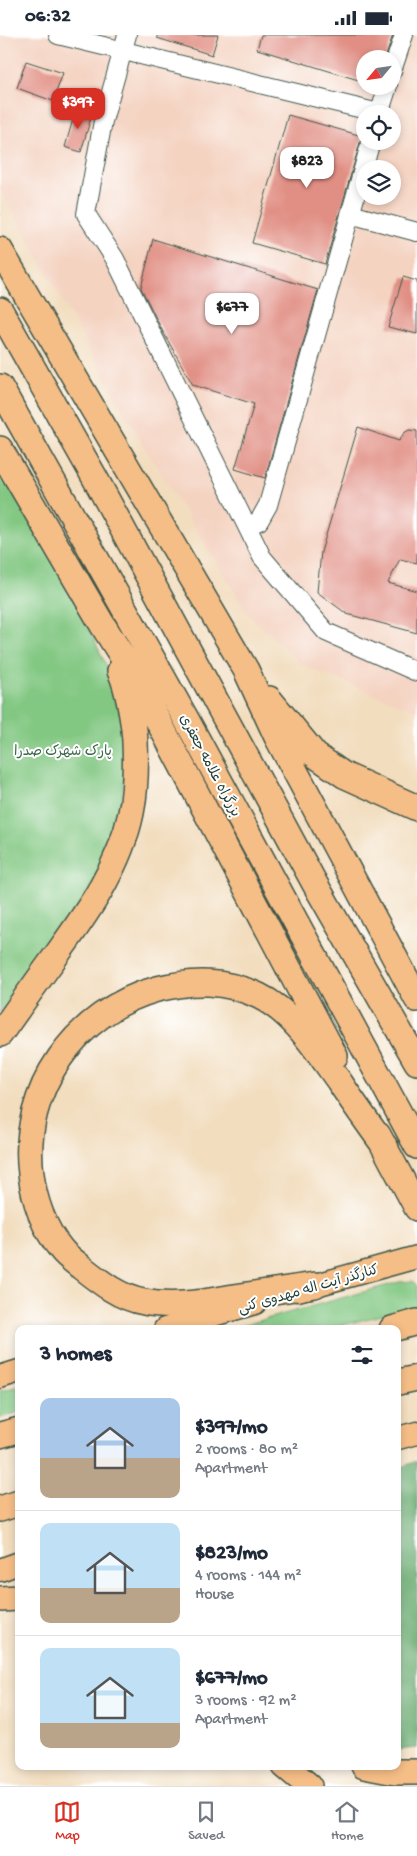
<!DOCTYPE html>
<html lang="en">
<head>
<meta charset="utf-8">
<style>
  :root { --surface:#fff; --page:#f6f6f7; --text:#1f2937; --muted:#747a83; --line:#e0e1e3; --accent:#d93025 }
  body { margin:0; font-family:"Gochi Hand","Playpen Sans Arabic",sans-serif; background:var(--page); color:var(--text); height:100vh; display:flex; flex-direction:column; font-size:19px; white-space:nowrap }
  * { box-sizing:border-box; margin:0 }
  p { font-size:16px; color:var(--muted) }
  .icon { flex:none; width:28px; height:28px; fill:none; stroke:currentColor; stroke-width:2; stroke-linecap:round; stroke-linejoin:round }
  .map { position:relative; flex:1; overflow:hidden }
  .details { position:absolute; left:15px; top:1290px; width:386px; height:445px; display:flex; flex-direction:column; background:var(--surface); border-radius:10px; box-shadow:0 2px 8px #0003 }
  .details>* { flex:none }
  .needle { width:32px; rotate:241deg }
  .tools { position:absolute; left:356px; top:15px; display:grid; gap:10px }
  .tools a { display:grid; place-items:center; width:45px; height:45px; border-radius:50%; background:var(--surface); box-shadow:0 2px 8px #0003; font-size:25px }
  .price { position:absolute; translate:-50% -42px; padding:0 11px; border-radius:10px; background:#fff; color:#222; font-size:16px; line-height:32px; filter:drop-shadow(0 1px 2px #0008) }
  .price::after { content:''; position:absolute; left:50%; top:30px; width:15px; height:11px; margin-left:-8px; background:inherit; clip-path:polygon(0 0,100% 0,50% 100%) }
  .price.active { background:var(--accent); color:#fff }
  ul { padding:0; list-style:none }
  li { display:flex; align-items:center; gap:15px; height:125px; padding:0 25px }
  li+li { border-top:1px solid var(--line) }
  li span { display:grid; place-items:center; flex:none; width:140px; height:100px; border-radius:10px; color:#555 }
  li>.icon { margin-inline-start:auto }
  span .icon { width:60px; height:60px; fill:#fffc; stroke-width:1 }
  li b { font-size:21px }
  h2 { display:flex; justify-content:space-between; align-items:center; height:60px; padding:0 25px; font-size:21px }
  .status { display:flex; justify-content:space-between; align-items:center; height:35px; padding:0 25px; background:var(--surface); direction:ltr }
  .status svg { height:14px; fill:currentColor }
  .tab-bar { display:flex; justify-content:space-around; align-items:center; height:70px; border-top:1px solid var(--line); background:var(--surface); font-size:14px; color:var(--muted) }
  .tab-bar a { display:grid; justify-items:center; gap:2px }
  .tab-bar .active { color:var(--accent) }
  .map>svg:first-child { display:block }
  .built { fill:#f4d3c1; fill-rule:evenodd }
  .green { fill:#82c782; stroke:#50825b }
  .forest { fill:#69ac70; stroke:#447452 }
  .building { fill:#e18f84 }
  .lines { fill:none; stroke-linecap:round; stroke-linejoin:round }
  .minor-casing { stroke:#3f5549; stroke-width:20 }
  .major-casing { stroke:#3f5549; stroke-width:25 }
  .highway-casing { stroke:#3f5549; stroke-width:28 }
  .minor { stroke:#fff; stroke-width:18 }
  .major { stroke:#f6be87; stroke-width:22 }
  .highway { stroke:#f6be87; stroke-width:25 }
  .labels { text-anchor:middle; stroke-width:4; stroke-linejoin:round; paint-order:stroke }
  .park-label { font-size:14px; fill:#3d664b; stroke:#fff }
  .street-label { font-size:14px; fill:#1f3d34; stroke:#fff }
</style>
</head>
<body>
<div class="status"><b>06:32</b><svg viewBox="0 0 49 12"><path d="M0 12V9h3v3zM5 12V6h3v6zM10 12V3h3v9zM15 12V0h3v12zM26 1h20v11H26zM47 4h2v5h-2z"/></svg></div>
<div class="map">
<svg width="417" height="1751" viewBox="0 0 417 1751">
  <rect width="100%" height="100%" fill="#fff"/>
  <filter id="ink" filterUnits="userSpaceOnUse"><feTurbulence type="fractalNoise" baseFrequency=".02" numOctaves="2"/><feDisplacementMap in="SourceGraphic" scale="10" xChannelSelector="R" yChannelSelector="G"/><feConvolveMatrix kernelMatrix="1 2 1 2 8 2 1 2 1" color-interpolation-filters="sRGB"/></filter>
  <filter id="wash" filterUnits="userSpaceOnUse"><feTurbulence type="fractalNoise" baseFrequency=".0096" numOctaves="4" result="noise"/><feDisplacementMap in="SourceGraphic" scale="20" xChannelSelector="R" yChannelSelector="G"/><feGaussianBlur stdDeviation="1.12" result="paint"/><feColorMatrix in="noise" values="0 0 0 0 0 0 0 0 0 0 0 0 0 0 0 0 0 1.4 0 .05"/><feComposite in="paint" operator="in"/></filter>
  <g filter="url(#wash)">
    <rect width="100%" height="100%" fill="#f2ddbe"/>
    <path class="built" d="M0,0H417V676L302,630L249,580L139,403L0,154ZM365,24H392V51H365ZM365,79H392V106H365ZM365,134H392V161H365Z"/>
    <path class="green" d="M0,435L61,541L91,598L113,645L127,712L119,790L105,831L68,888L28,936L0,978Z
      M413,1246L417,1251V1271L327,1294H230L399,1247Z
      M19,1351V1377L0,1383V1356Z"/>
    <path class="forest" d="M417,1426V1713L398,1715V1433Z"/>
    <g id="blocks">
      <path class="building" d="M157,0H218L212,20L157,3Z
        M261,0H393L385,24H365V47L257,14Z
        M26,26L63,38L53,66L17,53Z
        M76,74L92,79L81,117L65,112Z
        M288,80L362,101L325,229L252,208Z
        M153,204L318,255L265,443L235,434L254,369L193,350L163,297L141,253Z
        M403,242L417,246V299L388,292Z
        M358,392L399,406L404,398L409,395L417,396V528L400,524L388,548L417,556V598L347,579L317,557L321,517Z"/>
    </g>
  </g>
  <g filter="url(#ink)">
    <use href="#blocks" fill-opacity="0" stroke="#3f5549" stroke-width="1"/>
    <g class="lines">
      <g class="minor-casing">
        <path id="minor" d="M58,0L379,78
          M127,0L103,86L86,179L115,224L262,522L326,597L417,637
          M392,36L404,0
          M379,79L388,51
          M350,179L417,197
          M247,491L259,486L268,470L371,106"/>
      </g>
      <g class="major-casing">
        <path id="major" d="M298,1255L417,1222
          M165,1294L255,1268
          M0,1342L19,1336
          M398,1403L417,1398
          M0,1535L19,1528"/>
      </g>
      <g class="highway-casing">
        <path id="highway" d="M0,215L246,635L277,702L417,964
          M0,275L95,443L315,849L417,1027
          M0,352L185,682L417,1111
          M0,414L102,589L134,640L335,1021
          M269,664L315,720L344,740L417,773
          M0,999C19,972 38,945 58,918C89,875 120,831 131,778C136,754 136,730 135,706C134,688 128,652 120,636
          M378,1100L417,1173
          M315,1250C288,1254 261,1258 234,1262C205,1267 173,1273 144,1267C120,1263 100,1247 81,1232C75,1227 66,1221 61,1214C44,1194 34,1165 31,1139C20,1055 76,976 157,954C193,945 225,945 259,961C294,978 317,1016 339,1046C354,1069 370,1091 386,1113
          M392,1294L417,1287
          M398,1347L417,1343
          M0,1400L19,1395
          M0,1474L19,1468
          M0,1564L19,1563
          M285,1731L309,1751
          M364,1731L395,1737H417"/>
      </g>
      <use href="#minor" class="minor"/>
      <use href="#major" class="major"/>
      <use href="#highway" class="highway"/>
    </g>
  </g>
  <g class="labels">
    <g class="park-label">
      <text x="63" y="720">پارک شهرک صدرا</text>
    </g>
    <g class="street-label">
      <text transform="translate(211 730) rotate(62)" y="5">بزرگراه علامه جعفری</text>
      <text transform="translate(308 1253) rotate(-16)" y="5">کنارگذر آیت اله مهدوی کنی</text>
    </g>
  </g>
</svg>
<div class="tools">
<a><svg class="needle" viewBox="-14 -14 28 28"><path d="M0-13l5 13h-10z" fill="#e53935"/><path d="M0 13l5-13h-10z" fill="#747a83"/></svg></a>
<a><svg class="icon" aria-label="locate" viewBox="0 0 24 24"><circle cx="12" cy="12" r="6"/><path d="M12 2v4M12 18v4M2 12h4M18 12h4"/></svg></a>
<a><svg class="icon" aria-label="layers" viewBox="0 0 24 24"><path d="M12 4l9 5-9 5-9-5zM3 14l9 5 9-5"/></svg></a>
</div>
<b class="price active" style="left:78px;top:95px">$397</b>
<b class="price" style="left:307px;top:154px">$823</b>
<b class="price" style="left:232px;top:300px">$677</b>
<section class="details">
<h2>3 homes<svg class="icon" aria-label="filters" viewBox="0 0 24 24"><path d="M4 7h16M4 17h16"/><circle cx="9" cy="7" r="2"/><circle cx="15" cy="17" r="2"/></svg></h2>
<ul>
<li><span style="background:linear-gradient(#a9c7e8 60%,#b9a48a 0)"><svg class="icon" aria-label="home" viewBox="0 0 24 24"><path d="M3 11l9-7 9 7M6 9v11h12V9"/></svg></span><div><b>$397/mo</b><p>2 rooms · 80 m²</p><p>Apartment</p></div></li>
<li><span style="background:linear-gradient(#bfe0f5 65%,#b9a48a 0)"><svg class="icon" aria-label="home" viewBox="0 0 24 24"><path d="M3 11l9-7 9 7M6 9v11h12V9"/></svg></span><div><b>$823/mo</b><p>4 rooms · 144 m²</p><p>House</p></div></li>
<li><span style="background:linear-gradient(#bfe0f5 75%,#b9a48a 0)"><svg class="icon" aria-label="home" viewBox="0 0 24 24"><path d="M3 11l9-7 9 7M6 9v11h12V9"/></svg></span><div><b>$677/mo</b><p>3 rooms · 92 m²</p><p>Apartment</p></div></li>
</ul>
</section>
</div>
<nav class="tab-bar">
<a class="active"><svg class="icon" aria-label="map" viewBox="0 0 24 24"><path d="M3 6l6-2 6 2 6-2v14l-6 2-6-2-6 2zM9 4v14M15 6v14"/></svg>Map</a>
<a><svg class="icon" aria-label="saved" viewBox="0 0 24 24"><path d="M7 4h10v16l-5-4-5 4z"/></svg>Saved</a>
<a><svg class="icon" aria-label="home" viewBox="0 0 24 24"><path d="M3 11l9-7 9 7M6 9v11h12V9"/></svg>Home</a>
</nav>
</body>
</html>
